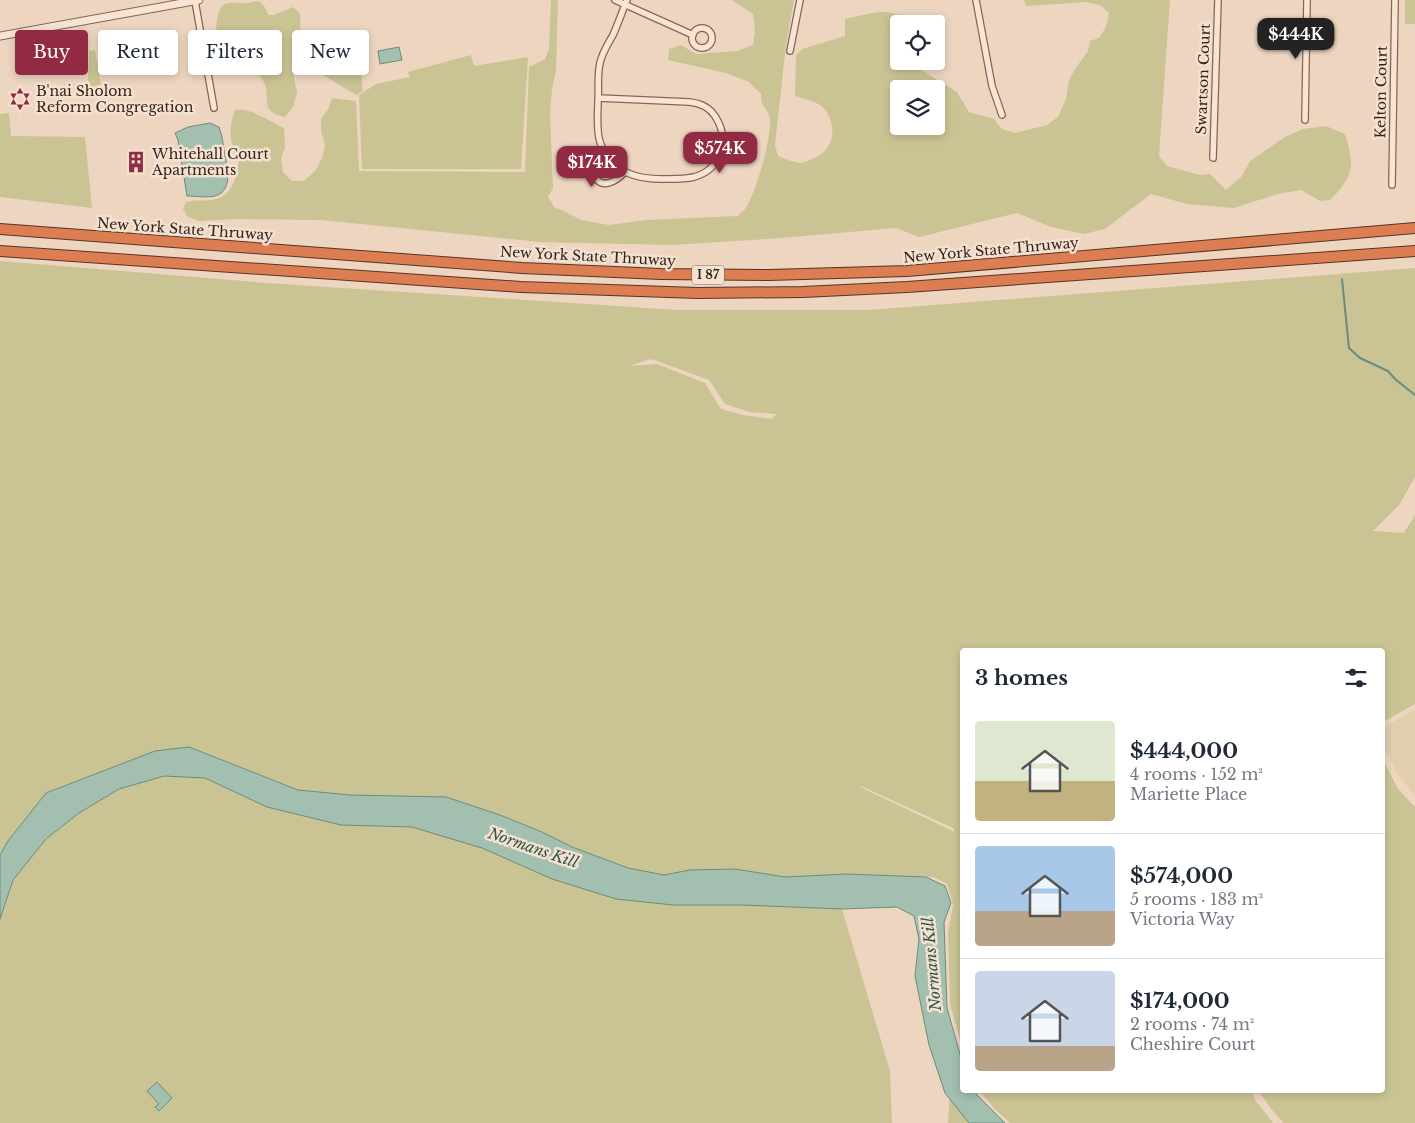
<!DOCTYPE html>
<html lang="en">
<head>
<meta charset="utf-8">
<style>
  :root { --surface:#fff; --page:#f2f2f3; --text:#1f2937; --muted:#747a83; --line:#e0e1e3; --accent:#932a43 }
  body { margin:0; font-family:"Libre Baskerville",serif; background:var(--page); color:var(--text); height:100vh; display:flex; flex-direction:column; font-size:19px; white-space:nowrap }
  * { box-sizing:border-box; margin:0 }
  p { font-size:16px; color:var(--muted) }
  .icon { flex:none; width:28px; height:28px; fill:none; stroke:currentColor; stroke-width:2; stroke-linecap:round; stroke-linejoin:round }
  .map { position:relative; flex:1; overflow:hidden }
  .details { position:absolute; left:960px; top:648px; width:425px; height:445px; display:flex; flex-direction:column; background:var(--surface); border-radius:5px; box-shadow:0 2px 8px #0003 }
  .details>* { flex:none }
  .hud { position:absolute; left:15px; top:30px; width:475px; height:45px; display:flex; gap:10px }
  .fabs { position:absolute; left:890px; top:15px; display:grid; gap:10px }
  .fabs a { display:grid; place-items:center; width:55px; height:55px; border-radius:5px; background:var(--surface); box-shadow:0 2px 8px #0003; font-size:25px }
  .price { position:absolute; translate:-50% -42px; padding:0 11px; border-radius:10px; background:var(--accent); color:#fff; font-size:16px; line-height:32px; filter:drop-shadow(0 1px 2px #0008) }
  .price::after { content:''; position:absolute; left:50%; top:30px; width:15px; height:11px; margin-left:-8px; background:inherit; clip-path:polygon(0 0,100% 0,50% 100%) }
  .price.selected { background:#222; color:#fff }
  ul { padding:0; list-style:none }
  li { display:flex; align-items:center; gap:15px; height:125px; padding:0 15px }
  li+li { border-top:1px solid var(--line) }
  li span { display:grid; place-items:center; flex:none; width:140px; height:100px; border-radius:5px; color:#555 }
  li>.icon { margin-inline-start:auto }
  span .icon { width:60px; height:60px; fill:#fffc; stroke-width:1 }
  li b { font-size:21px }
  h2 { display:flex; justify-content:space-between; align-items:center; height:60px; padding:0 15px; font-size:21px }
  .chip { padding:0 18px; border-radius:5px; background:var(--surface); box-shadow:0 2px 8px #0003; font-size:18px; line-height:45px }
  .chip.selected { background:var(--accent); color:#fff }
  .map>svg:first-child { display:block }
  .farmland { fill:#e2cdad }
  .green { fill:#cac494; fill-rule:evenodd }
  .water { fill:#a3bfb0; stroke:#6a8c7c }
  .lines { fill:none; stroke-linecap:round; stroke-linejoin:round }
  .stream { stroke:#6a8c7c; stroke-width:2 }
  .minor-casing { stroke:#856658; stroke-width:8 }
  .tertiary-casing { stroke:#856658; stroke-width:9 }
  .motorway-casing { stroke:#53352d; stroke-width:12 }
  .minor { stroke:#f8e4d2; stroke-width:5.5 }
  .tertiary { stroke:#f8e4d2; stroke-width:7 }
  .motorway { stroke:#dc7e51; stroke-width:10 }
  .labels { text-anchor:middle; stroke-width:5; stroke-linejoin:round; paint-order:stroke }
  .shield { fill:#f4e1cf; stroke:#6e5c52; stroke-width:1 }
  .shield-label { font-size:12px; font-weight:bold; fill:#35231c }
  .street-label { font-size:14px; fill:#35231c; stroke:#f4e1cf }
  .poi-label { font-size:14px; fill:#35231c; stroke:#f4e1cf; text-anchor:start }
  .water-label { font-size:15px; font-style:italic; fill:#2c5448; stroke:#f4e1cf }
</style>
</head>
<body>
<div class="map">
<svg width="1415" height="1123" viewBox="0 0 1415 1123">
  <rect width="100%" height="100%" fill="#edd5c0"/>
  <path class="farmland" d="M1415,710V795L1397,773L1383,745L1382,728Z"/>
  <path class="green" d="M551,0H558L556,70L552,90L550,113L553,188L548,197L555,208L564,211L581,220L609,225L646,220L738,216C740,213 744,211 746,208C755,195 775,129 769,115C765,105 761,108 761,94L749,82L726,73L668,60L669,49L681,45L696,54L737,51L753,45L755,32L753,14L732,0H794L786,45L775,145L778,156C784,158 794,163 801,163C804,163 809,160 812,159C833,152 838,129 826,111C821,102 804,99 795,96L796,55L802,49L845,36V19C866,15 893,3 908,24H899V61H917L918,68L957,92L969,112L994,119L1002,129L1015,133L1047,125L1058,117L1066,99L1069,80L1075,69L1088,51L1090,41L1099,38L1106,27L1109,13L1102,6L1087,2L1026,6L1024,0H1170L1159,156L1167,166L1200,175L1210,174L1226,190L1242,176L1250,161L1285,137L1303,129L1326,126L1345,134C1355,166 1354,176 1330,200L1320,201L1301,190L1277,194L1234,208L1187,204L1151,194L1105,229L1084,234L1051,227L1017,213L919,237L896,228L768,239L672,245L539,242L321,220L239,219L198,221L187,216L183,209L186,202C196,199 207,202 217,199C234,194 238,172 239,158C228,143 229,127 235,110C253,108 268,121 284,128L285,148L281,157L283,172L292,181H304L316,170L322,158L325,145L321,131V119L328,109L332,98L356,101L359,171L525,172L529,67L545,59L549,49ZM899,89H936V126H899Z
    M1405,0H1415V24H1405Z
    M259,1L264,6L269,15H274L293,7L298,11L300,14L301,44L292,67L297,93L293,107L285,117L274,114L268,108C265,95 270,89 260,76C250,64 240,71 229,63C225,59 220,52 218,47C215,38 215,8 225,4C232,1 241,4 248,3C252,3 255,1 259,1Z
    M348,34V42L359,54L363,91L356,95L320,73C321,47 324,43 348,34Z
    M95,50L101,85L88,88L89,51Z
    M471,55L474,66L528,57L521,169H362L359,95L376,84L410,77L408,72Z
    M9,113L11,136L85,137L92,208L0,197V114Z
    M0,261L267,283L677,310H869L1415,268V477L1399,505L1373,531L1404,533L1415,515V704L1383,722L1382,650H962V1047L950,1004L948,933L953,905L947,884L934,877L847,874L785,877L735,869L690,870L664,875L624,867L572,847L542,832L500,815L446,797L350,795L298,790L189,747L155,751L46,793L8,841L0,855ZM651,359L709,380L725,404L749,412L777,414L771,419L743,415L721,409L705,383L657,364L629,366ZM861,786L953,828L955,832L860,787Z
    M1383,760L1398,789L1415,807V1123H1284L1272,1110L1258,1090H1382Z
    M164,776L205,778L267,807L341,825L412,827L482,848L552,879L616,899L673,905H742L842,909L890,1071L892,1123H0V919L13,880L46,839L79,813L119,789Z
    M951,1077L975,1123H948Z
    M979,1090H1251L1256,1101L1273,1123H1010L994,1108Z"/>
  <path class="water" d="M399,47L402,60L380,64L378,51Z
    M210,123L219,127C222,135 223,142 224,150C226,164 235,190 215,196C207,198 195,196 187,196L178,140L175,133L188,127Z
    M189,747L298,790L350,795L446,797L500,815L542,832L572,847L628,868L664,875L690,870L735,869L785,877L847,874L926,877L945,886L951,903L944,922L947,1008L962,1061V1090H974L977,1095L1005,1123H969L945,1093L929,1045L915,976L919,939L914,916L897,907L842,909L742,905H673L616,899L552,879L482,848L412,827L341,825L267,807L205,778L164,776L119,789L79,813L46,839L13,880L0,919V855L8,841L46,793L155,751Z
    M157,1082L172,1098L159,1111L155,1107L159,1104L147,1091Z"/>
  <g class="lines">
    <path class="stream" d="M1342,279L1349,348L1360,358L1388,371L1395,379L1415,395"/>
    <g class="minor-casing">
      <path id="minor" d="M615,0L693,35
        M976,0L992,86L1002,115
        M195,1L214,108
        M692 38a10 10 0 1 1 20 0a10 10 0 1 1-20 0Z
        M790,51L800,0
        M599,98L689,102C700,103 709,107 715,116C730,139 722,169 694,177C686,179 677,179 668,179C639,180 611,174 600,142C596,129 598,114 598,101C599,89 597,75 600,63C602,53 608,44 613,35C618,24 622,12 627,0
        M1305,120L1307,0
        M606,154C582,176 602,197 625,172
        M1213,158L1218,0
        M1392,185L1395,0"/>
    </g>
    <g class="tertiary-casing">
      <path id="tertiary" d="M0,36L199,0"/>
    </g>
    <g class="motorway-casing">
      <path id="motorway" d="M0,229L522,268L661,274L769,275L907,271L1415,228
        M0,251L521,287L698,293L803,292L907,287L1415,251"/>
    </g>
    <use href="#minor" class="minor"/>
    <use href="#tertiary" class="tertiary"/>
    <use href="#motorway" class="motorway"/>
  </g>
  <defs>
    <g id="synagogue-bare" transform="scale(1.725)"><path d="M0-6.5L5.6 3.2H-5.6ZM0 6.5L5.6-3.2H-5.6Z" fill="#932a43" stroke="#f4e1cf" stroke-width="2.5" paint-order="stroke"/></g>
    <g id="building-bare" transform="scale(1.725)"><path d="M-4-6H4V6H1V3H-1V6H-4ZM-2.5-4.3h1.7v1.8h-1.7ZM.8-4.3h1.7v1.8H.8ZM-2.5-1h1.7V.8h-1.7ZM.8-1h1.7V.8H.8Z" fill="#932a43" stroke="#f4e1cf" stroke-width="2.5" paint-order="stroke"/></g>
  </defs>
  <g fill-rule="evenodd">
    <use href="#synagogue-bare" x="20" y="99"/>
    <use href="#building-bare" x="136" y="162"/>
  </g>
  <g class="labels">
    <rect class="shield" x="692" y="265.5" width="32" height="19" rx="4"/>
    <g class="shield-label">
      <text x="708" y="279">I 87</text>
    </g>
    <g class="street-label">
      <text transform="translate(1203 79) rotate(-88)" y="5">Swartson Court</text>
      <text transform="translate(1381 92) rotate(-89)" y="5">Kelton Court</text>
      <text transform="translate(185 229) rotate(4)" y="5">New York State Thruway</text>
      <text transform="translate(991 250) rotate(-5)" y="5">New York State Thruway</text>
      <text transform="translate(588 256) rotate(3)" y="5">New York State Thruway</text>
    </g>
    <g class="poi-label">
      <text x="36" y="96">B'nai Sholom<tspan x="36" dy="16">Reform Congregation</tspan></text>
      <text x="152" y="159">Whitehall Court<tspan x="152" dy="16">Apartments</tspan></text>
    </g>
    <g class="water-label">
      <text transform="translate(533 848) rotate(19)" y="5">Normans Kill</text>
      <text transform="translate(932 964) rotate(-95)" y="5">Normans Kill</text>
    </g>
  </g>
</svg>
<div class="fabs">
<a><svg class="icon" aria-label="locate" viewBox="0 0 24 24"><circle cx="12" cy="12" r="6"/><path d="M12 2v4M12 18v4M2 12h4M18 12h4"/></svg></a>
<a><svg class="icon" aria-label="layers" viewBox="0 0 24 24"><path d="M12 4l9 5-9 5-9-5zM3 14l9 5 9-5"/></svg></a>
</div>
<b class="price selected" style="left:1296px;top:60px">$444K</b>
<b class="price" style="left:720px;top:174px">$574K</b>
<b class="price" style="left:592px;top:188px">$174K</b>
<div class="hud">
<a class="chip selected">Buy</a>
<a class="chip">Rent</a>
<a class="chip">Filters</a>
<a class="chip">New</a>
</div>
<section class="details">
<h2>3 homes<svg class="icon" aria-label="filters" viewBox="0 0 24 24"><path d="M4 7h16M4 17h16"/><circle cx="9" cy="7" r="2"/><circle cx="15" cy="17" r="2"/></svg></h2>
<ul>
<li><span style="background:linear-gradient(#dfe7d0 60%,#c2b280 0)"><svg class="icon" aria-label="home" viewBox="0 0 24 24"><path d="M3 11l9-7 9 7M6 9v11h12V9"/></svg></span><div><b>$444,000</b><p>4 rooms · 152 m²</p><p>Mariette Place</p></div></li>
<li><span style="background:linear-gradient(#a9c7e8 65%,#b9a48a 0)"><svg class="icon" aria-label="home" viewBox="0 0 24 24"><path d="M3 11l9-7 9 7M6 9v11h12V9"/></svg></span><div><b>$574,000</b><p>5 rooms · 183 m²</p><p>Victoria Way</p></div></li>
<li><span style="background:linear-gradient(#c9d6e8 75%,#b9a48a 0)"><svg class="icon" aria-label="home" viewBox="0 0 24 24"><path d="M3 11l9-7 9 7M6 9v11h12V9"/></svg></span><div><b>$174,000</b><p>2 rooms · 74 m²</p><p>Cheshire Court</p></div></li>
</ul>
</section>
</div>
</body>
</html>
